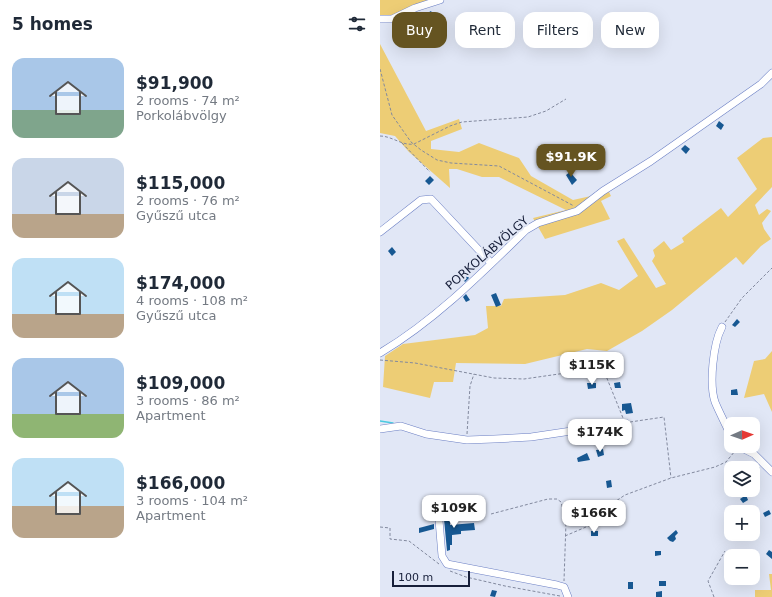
<!DOCTYPE html>
<html lang="en">
<head>
<meta charset="utf-8">
<style>
  :root { --surface:#fff; --page:#f2f2f3; --text:#1f2937; --muted:#747a83; --accent:#655421 }
  body { margin:0; font-family:"DejaVu Sans",sans-serif; background:var(--page); color:var(--text); height:100vh; display:flex; flex-direction:column; font-size:15px; white-space:nowrap }
  * { box-sizing:border-box; margin:0 }
  p { font-size:13px; color:var(--muted) }
  .icon { flex:none; width:22px; height:22px; fill:none; stroke:currentColor; stroke-width:2; stroke-linecap:round; stroke-linejoin:round }
  .map { position:relative; flex:1; overflow:hidden }
  .sheet { display:flex; flex-direction:column; background:var(--surface); width:380px }
  .sheet>* { flex:none }
  .hud { position:absolute; left:12px; top:12px; width:320px; height:36px; display:flex; gap:8px }
  .needle { width:26px; rotate:88deg }
  .controls { position:absolute; left:344px; top:417px; display:grid; gap:8px }
  .controls a { display:grid; place-items:center; width:36px; height:36px; border-radius:8px; background:var(--surface); box-shadow:0 4px 16px #0002; font-size:20px }
  .scale { position:absolute; left:12px; bottom:10px; width:78px; box-sizing:border-box; padding-left:4px; border:2px solid #171f3a; border-top:0; font-size:11px; line-height:14px; white-space:nowrap; color:#171f3a; -webkit-text-stroke:3px #e1e7f6; paint-order:stroke }
  .price { position:absolute; translate:-50% -34px; padding:0 9px; border-radius:8px; background:#fff; color:#222; font-size:13px; line-height:26px; filter:drop-shadow(0 1px 2px #0008) }
  .price::after { content:''; position:absolute; left:50%; top:24px; width:12px; height:9px; margin-left:-6px; background:inherit; clip-path:polygon(0 0,100% 0,50% 100%) }
  .price.active { background:var(--accent); color:#fff }
  ul { padding:0; list-style:none }
  li { display:flex; align-items:center; gap:12px; height:100px; padding:0 12px }
  li span { display:grid; place-items:center; flex:none; width:112px; height:80px; border-radius:12px; color:#555 }
  li>.icon { margin-inline-start:auto }
  span .icon { width:48px; height:48px; fill:#fffc; stroke-width:1 }
  li b { font-size:17px }
  h2 { display:flex; justify-content:space-between; align-items:center; height:48px; padding:0 12px; font-size:17px }
  .pill { padding:0 14px; border-radius:12px; background:var(--surface); box-shadow:0 4px 16px #0002; font-size:14px; line-height:36px }
  .pill.active { background:var(--accent); color:#fff }
  main { display:flex; flex:1; min-height:0 }
  .map>svg:first-child { display:block }
  .green { fill:#edcd75 }
  .lines { fill:none; stroke-linecap:round; stroke-linejoin:round }
  .stream { stroke:#4acbe0; stroke-width:1.5 }
  .building { fill:#175892 }
  .minor-casing { stroke:#6b7fc4; stroke-width:8 }
  .path { stroke:#82899e; stroke-width:1; stroke-dasharray:3 2; stroke-linecap:butt }
  .minor { stroke:#fff; stroke-width:7 }
  .labels { text-anchor:middle; stroke-width:4; stroke-linejoin:round; paint-order:stroke }
  .street-label { font-size:12px; fill:#171f3a; stroke:#e1e7f6 }
</style>
</head>
<body>
<main>
<section class="sheet">
<h2>5 homes<svg class="icon" aria-label="filters" viewBox="0 0 24 24"><path d="M4 7h16M4 17h16"/><circle cx="9" cy="7" r="2"/><circle cx="15" cy="17" r="2"/></svg></h2>
<ul>
<li><span style="background:linear-gradient(#a9c7e8 65%,#7fa58c 0)"><svg class="icon" aria-label="home" viewBox="0 0 24 24"><path d="M3 11l9-7 9 7M6 9v11h12V9"/></svg></span><div><b>$91,900</b><p>2 rooms · 74 m²</p><p>Porkolábvölgy</p></div></li>
<li><span style="background:linear-gradient(#c9d6e8 70%,#b9a48a 0)"><svg class="icon" aria-label="home" viewBox="0 0 24 24"><path d="M3 11l9-7 9 7M6 9v11h12V9"/></svg></span><div><b>$115,000</b><p>2 rooms · 76 m²</p><p>Gyűszű utca</p></div></li>
<li><span style="background:linear-gradient(#bfe0f5 70%,#b9a48a 0)"><svg class="icon" aria-label="home" viewBox="0 0 24 24"><path d="M3 11l9-7 9 7M6 9v11h12V9"/></svg></span><div><b>$174,000</b><p>4 rooms · 108 m²</p><p>Gyűszű utca</p></div></li>
<li><span style="background:linear-gradient(#a9c7e8 70%,#8fb573 0)"><svg class="icon" aria-label="home" viewBox="0 0 24 24"><path d="M3 11l9-7 9 7M6 9v11h12V9"/></svg></span><div><b>$109,000</b><p>3 rooms · 86 m²</p><p>Apartment</p></div></li>
<li><span style="background:linear-gradient(#bfe0f5 60%,#b9a48a 0)"><svg class="icon" aria-label="home" viewBox="0 0 24 24"><path d="M3 11l9-7 9 7M6 9v11h12V9"/></svg></span><div><b>$166,000</b><p>3 rooms · 104 m²</p><p>Apartment</p></div></li>
</ul>
</section>
<div class="map">
<svg width="392" height="597" viewBox="0 0 392 597">
  <rect width="100%" height="100%" fill="#e1e7f6"/>
  <path class="green" d="M0,0H52L0,22Z
    M0,44L46,131L79,119L82,129L51,141V149L79,152L99,143L139,158L151,176L193,200L229,192L231,196L221,201L230,219L165,239L153,218L186,210L119,177H102L77,169H69L70,188L29,152L15,136L0,133Z
    M392,137V187L375,205L379,215L387,209L391,211L382,223L384,229L391,239L381,246L363,265L356,257L292,310L262,331L227,351L207,349L145,364L76,363L73,382H54L50,398L3,387L5,356L23,344L95,335L108,328L106,306H121L124,299L185,295L221,283L239,290L258,276L237,241L244,238L276,288L286,284L272,261L275,256L273,250L284,241L291,250L304,242L302,238L341,208L348,217L377,189L357,158L383,138Z
    M392,351V412L384,394L364,398L374,361L385,359Z
    M389,574H392V597H375V590H391Z"/>
  <g class="lines">
    <path class="stream" d="M0,421L13,423"/>
  </g>
  <path class="building" d="M51,11L54,16L47,20L44,15Z
    M26,33L30,42L24,45L19,36Z
    M339,121L344,125L341,130L336,126Z
    M305,145L310,149L306,154L301,149Z
    M190,172L197,180L192,185L186,175Z
    M50,176L54,180L49,185L45,181Z
    M12,247L16,252L12,256L8,251Z
    M85,273L89,278L85,282L81,277Z
    M116,293L121,305L116,307L111,295Z
    M86,294L90,300L86,302L83,297Z
    M357,319L360,322L355,327L352,325Z
    M240,382L241,388H235L234,383Z
    M207,383H216V388L208,389Z
    M357,389L358,395H351V390Z
    M251,403L253,413L246,414L245,410L242,411V404Z
    M223,449L224,455L218,457L216,450Z
    M207,453L210,460L198,462L197,458Z
    M376,464L380,468L376,472L372,468Z
    M231,480L232,487L227,488L226,481Z
    M366,495L368,500L363,503L360,499Z
    M389,510L391,514L385,517L383,513Z
    M70,513V525L94,523L95,530L81,531V534L72,535V545H70V550L67,551L64,519L57,514Z
    M54,524V529L39,533V528Z
    M296,530L298,533L295,536L296,539L293,542L290,541L287,538Z
    M211,531H218V536H211Z
    M389,550L392,552V559L386,554Z
    M275,551H281V555L275,556Z
    M279,581H286V586H279Z
    M248,582H253V589H248Z
    M112,590L117,591L115,597L110,596Z
    M282,591V597H276V592Z"/>
  <g class="lines">
    <g class="minor-casing">
      <path id="minor" d="M0,19H12L35,8L60,0
        M0,232L41,200L51,199L111,263
        M342,327C333,344 329,384 335,402C340,414 346,425 351,436
        M0,353C54,321 101,274 146,230L158,223L197,211L223,191L271,161L381,84L392,73
        M0,429L21,426L46,434L87,440L114,439L151,437L245,423
        M358,446L374,454L392,472
        M59,520L62,556L67,564L177,585L184,587L188,597"/>
    </g>
    <path class="path" d="M0,69L12,115L31,142L41,150L57,160L71,163L119,166L194,206
      M0,136C12,136 22,146 34,144L70,126L82,122L148,117L166,111L186,99
      M22,143L50,172
      M345,322L362,298L392,268
      M0,360L35,363L114,378L144,379L221,368L224,371L243,418
      M250,422L284,417L291,478
      M87,434L90,386L94,374
      M111,514L168,499H177L181,502L186,522L184,581
      M0,527L10,528V539L29,541L59,564
      M185,536L220,521L236,501L245,495L291,478L335,467L346,462L355,451
      M70,571L86,577L125,586L180,596
      M334,597L328,581L345,551"/>
    <use href="#minor" class="minor"/>
  </g>
  <g class="labels">
    <g class="street-label">
      <text transform="translate(107 253) rotate(-41)" y="4">PORKOLÁBVÖLGY</text>
    </g>
  </g>
</svg>
<div class="controls">
<a><svg class="needle" viewBox="-14 -14 28 28"><path d="M0-13l5 13h-10z" fill="#e53935"/><path d="M0 13l5-13h-10z" fill="#747a83"/></svg></a>
<a><svg class="icon" aria-label="layers" viewBox="0 0 24 24"><path d="M12 4l9 5-9 5-9-5zM3 14l9 5 9-5"/></svg></a>
<a>+</a>
<a>−</a>
</div>
<div class="scale">100 m</div>
<b class="price active" style="left:191px;top:178px">$91.9K</b>
<b class="price" style="left:212px;top:386px">$115K</b>
<b class="price" style="left:220px;top:453px">$174K</b>
<b class="price" style="left:74px;top:529px">$109K</b>
<b class="price" style="left:214px;top:534px">$166K</b>
<div class="hud">
<a class="pill active">Buy</a>
<a class="pill">Rent</a>
<a class="pill">Filters</a>
<a class="pill">New</a>
</div>
</div>
</main>
</body>
</html>
